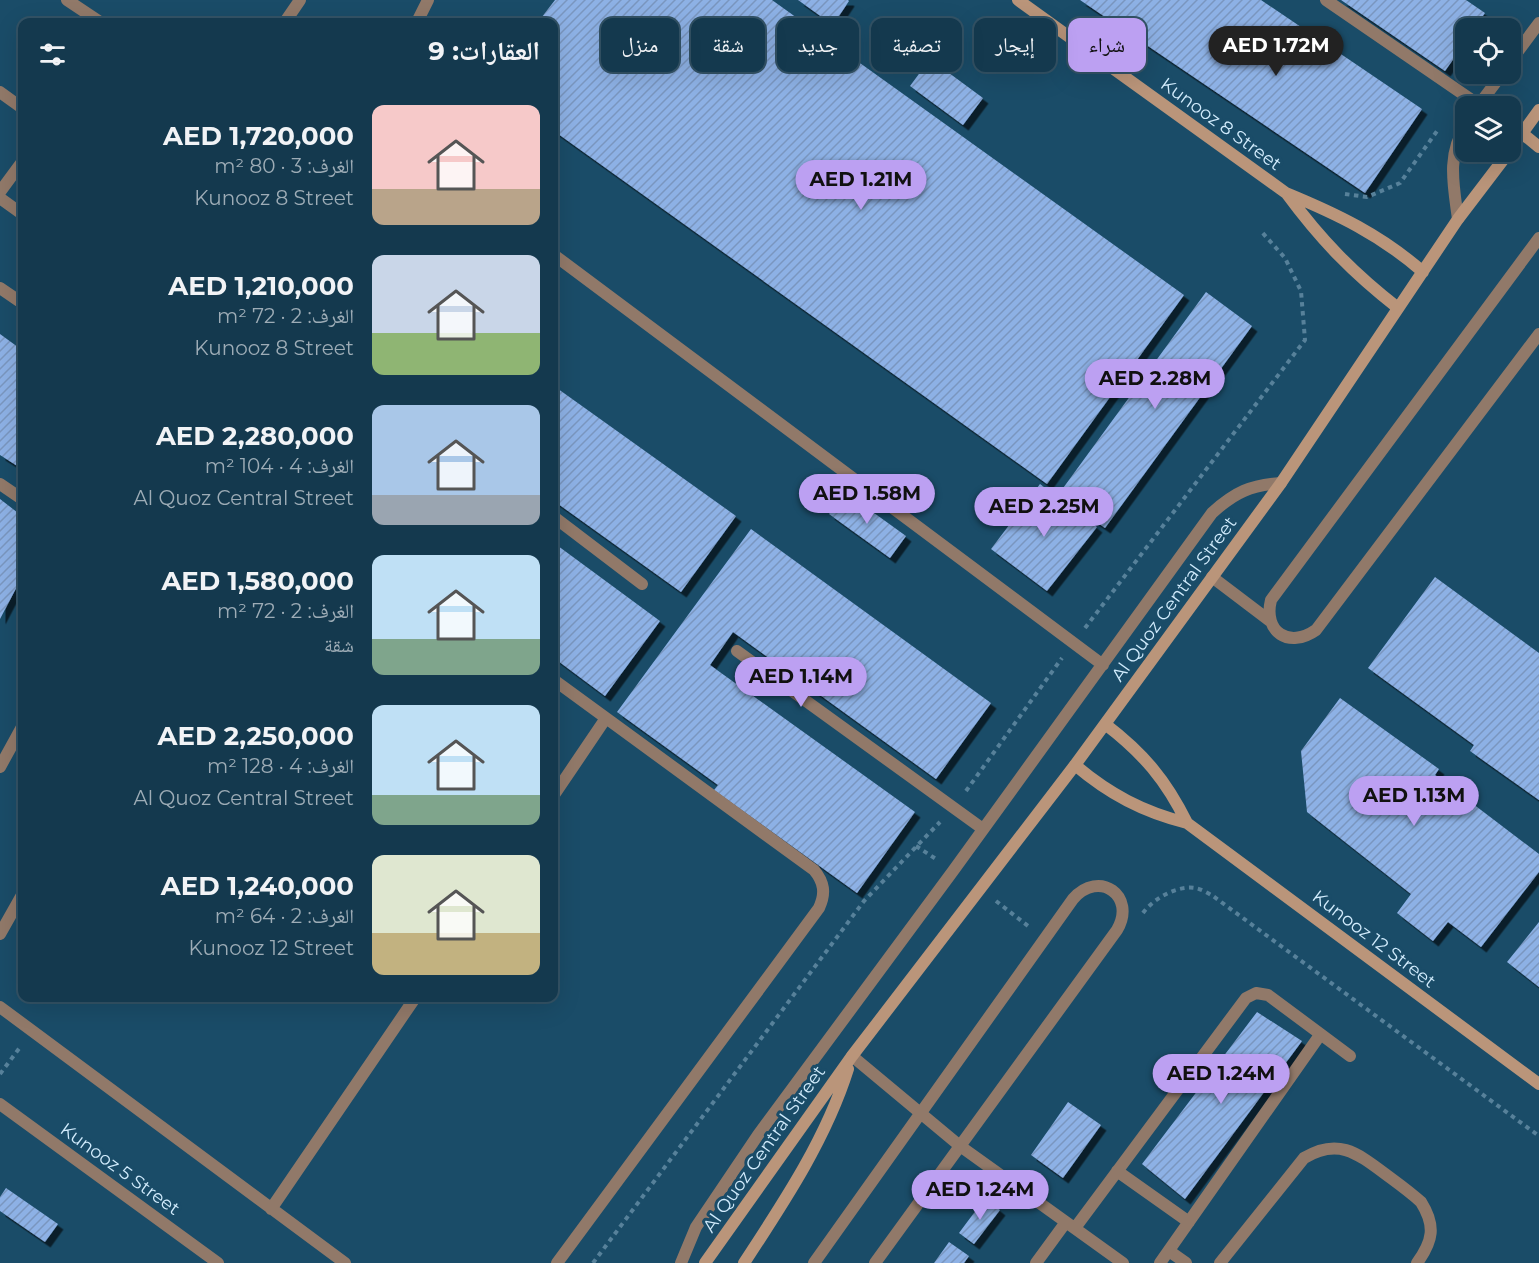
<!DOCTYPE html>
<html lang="ar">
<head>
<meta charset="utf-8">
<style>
  :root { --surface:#14394e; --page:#1d4055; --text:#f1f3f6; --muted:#9dacb6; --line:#335366; --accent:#bca0f2 }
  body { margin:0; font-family:Montserrat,"Noto Naskh Arabic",sans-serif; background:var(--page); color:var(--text); direction:rtl; height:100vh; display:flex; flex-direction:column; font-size:22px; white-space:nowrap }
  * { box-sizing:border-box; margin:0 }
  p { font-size:20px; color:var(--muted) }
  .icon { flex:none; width:33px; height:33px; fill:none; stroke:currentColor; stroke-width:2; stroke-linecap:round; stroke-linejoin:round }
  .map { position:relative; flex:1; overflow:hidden; direction:ltr }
  .sheet { position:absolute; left:18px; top:18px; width:540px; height:984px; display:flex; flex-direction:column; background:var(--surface); border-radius:12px; box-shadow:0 6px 24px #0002,0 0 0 2px var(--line); direction:rtl }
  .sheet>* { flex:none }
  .top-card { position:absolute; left:576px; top:18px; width:570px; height:54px; direction:rtl; display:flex; gap:12px }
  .buttons { position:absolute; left:1455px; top:18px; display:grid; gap:12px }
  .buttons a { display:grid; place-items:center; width:66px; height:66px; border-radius:12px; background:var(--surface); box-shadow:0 6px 24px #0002,0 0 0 2px var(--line); font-size:30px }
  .price { position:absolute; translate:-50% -51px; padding:0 14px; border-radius:21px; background:var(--accent); color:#111; font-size:20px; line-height:39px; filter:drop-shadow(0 2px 3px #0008) }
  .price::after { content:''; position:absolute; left:50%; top:36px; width:18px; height:14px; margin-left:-9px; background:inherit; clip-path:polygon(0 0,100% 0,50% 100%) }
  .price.on { background:#222; color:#fff }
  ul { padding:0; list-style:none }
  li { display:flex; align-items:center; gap:18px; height:150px; padding:0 18px }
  li span { display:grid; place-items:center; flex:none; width:168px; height:120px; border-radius:12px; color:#555 }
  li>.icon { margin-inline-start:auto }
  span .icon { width:72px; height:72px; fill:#fffc; stroke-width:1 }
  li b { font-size:26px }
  h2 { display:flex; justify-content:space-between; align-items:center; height:72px; padding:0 18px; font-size:26px }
  .chip { padding:0 21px; border-radius:12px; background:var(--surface); box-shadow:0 6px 24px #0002,0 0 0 2px var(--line); font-size:21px; line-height:54px }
  .chip.on { background:var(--accent); color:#111 }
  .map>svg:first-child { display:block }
  .building { fill:url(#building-hatch); filter:url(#shadow) }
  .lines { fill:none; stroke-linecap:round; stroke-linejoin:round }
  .path { stroke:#57819a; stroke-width:4; stroke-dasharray:4.5 4.5; stroke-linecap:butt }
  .lane { stroke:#917969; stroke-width:12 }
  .street { stroke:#917969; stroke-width:12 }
  .secondary { stroke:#ba957a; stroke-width:12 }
  .labels { text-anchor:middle; stroke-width:6; stroke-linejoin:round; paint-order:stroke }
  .street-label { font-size:18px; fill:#d2ecfd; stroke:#1a4c68 }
</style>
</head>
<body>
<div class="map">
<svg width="1539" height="1263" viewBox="0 0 1539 1263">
  <defs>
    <pattern id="building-hatch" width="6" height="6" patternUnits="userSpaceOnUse" patternTransform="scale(1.5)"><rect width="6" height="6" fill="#8db1e5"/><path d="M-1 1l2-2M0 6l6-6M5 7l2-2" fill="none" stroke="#7a96bf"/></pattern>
    <filter id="shadow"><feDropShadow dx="5.5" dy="5.5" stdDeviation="0" flood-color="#0009"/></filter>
  </defs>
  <rect width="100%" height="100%" fill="#1a4c68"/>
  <path class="building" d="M555,0H772L1184,295L1047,484L554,131V22H538Z
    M798,0H848L849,1L833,25Z
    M1080,0H1261L1422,109L1365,193Z
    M1341,0H1466L1485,13L1474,28H1466V41L1445,71Z
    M930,59L983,98L963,125L910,86Z
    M1206,292L1252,326L1105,528L1058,495Z
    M0,334L22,350V469L0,455Z
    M554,386L736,516L681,592L554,501Z
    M1040,484L1097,527L1047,591L991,549Z
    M845,492L906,536L890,558L829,514Z
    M0,499L22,516V577L0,619Z
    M751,529L991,703L936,779L733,632L710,665L915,812L857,893L714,790L718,785L617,712Z
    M554,543L660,621L605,696L554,658Z
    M1435,577L1539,653V800L1470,751L1474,745L1368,668Z
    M1340,698L1439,769L1435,775L1539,854V872L1481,947L1448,922L1433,941L1397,913L1411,894L1307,812L1301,751Z
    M1539,922V987L1507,962Z
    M1257,1012L1302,1041L1185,1199L1142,1164Z
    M1068,1102L1101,1125L1063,1178L1031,1155Z
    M6,1188L58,1224L45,1242L0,1211V1197Z
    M985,1198L1000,1210L974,1244L959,1233Z
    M949,1242L969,1256L964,1263H934Z"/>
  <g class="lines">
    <path class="path" d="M1345,194L1367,197L1400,183L1437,131
      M1085,628L1305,340L1301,291L1285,258L1260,230
      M966,791L1062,658
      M916,846L936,859
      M996,901L1028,926
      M1143,913C1153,899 1177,885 1195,888C1201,889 1208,893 1213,896L1539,1136
      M0,1074L21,1046
      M593,1263L864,901L940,822"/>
    <path class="lane" d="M67,0L100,22
      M1326,0L1479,105
      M285,22L300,0
      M1510,62L1539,23
      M1478,106L1502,74
      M0,192L22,162
      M0,198L22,214
      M1458,219C1454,188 1446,154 1466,126
      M1539,238L1271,600C1263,632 1289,649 1316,630L1539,334
      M554,255L1103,665
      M0,288L22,303
      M0,484L22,499
      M554,517L642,584
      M1212,577L1270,621
      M737,651L983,829
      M554,680L814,870C824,882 826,893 819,908L557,1263
      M554,795L606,718
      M0,934L22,895
      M0,1007L345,1263
      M852,1056L960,1146L1123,1263
      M1117,1171L1189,1222
      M271,1209L415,998
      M1075,1228L1246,998L1256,993L1268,995L1350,1056
      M1169,1251L1186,1263
      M681,1263L696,1227L758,1135L953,871L1212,513C1235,492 1251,485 1281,483
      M814,1263L1073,899C1099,869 1137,896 1117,930L875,1263
      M1036,1263L1066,1222
      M1160,1263L1320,1035
      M1220,1263L1304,1158C1337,1138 1356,1152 1384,1173C1396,1182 1409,1191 1421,1202C1436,1226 1433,1241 1417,1263"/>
    <path class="street" d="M417,22L428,0
      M0,92L22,108
      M0,767L22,727
      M0,1104L218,1263"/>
    <path class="secondary" d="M1018,0L1286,193C1337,214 1381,235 1423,272
      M1523,134L1539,147
      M1510,150L1539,110
      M1287,194C1321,240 1353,273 1398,308
      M1105,724C1143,753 1166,780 1187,823
      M1075,765C1109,794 1143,812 1187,823L1539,1084
      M705,1263L852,1056L1075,765L1281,483L1458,219L1509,152
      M744,1263C784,1202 826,1139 848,1069"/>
  </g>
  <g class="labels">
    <g class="street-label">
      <text transform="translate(1221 124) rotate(36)" y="6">Kunooz 8 Street</text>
      <text transform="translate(1174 599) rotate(-54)" y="6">Al Quoz Central Street</text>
      <text transform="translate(1374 939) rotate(37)" y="6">Kunooz 12 Street</text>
      <text transform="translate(764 1149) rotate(-55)" y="6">Al Quoz Central Street</text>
      <text transform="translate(120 1169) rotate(36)" y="6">Kunooz 5 Street</text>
    </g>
  </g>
</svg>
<div class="buttons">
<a><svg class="icon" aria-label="locate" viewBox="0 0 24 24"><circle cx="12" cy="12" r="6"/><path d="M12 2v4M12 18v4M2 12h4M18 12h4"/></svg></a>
<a><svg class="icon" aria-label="layers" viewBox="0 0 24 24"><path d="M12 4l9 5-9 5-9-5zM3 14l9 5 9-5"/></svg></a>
</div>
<b class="price on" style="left:1276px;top:77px">AED 1.72M</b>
<b class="price" style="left:861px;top:211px">AED 1.21M</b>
<b class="price" style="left:1155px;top:410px">AED 2.28M</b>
<b class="price" style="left:867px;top:525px">AED 1.58M</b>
<b class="price" style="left:1044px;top:538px">AED 2.25M</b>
<b class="price" style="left:801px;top:708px">AED 1.14M</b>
<b class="price" style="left:1414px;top:827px">AED 1.13M</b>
<b class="price" style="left:1221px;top:1105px">AED 1.24M</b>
<b class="price" style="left:980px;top:1221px">AED 1.24M</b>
<div class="top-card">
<a class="chip on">شراء</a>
<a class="chip">إيجار</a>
<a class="chip">تصفية</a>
<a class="chip">جديد</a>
<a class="chip">شقة</a>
<a class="chip">منزل</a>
</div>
<section class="sheet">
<h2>العقارات: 9<svg class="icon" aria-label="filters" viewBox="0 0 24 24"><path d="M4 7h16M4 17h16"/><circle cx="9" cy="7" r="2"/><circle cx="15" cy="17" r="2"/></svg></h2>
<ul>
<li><span style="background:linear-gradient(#f6c9c9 70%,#b9a48a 0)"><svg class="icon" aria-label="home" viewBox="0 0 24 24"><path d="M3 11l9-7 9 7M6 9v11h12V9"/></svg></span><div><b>AED 1,720,000</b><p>الغرف: 3 · 80 m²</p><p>Kunooz 8 Street</p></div></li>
<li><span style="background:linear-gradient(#c9d6e8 65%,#8fb573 0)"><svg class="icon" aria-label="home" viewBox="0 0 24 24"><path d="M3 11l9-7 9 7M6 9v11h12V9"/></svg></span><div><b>AED 1,210,000</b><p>الغرف: 2 · 72 m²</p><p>Kunooz 8 Street</p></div></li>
<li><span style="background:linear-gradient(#a9c7e8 75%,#9aa5b1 0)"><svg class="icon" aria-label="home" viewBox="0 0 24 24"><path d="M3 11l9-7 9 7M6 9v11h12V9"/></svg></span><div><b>AED 2,280,000</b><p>الغرف: 4 · 104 m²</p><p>Al Quoz Central Street</p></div></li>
<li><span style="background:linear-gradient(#bfe0f5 70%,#7fa58c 0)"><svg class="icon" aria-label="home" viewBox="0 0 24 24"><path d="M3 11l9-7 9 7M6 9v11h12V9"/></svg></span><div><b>AED 1,580,000</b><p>الغرف: 2 · 72 m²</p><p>شقة</p></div></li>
<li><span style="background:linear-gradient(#bfe0f5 75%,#7fa58c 0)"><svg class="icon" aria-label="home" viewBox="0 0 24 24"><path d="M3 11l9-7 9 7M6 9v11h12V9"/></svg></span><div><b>AED 2,250,000</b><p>الغرف: 4 · 128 m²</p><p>Al Quoz Central Street</p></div></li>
<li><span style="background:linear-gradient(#dfe7d0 65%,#c2b280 0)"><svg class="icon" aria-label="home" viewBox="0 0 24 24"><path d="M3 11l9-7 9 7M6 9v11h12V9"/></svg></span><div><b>AED 1,240,000</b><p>الغرف: 2 · 64 m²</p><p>Kunooz 12 Street</p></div></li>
</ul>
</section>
</div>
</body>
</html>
